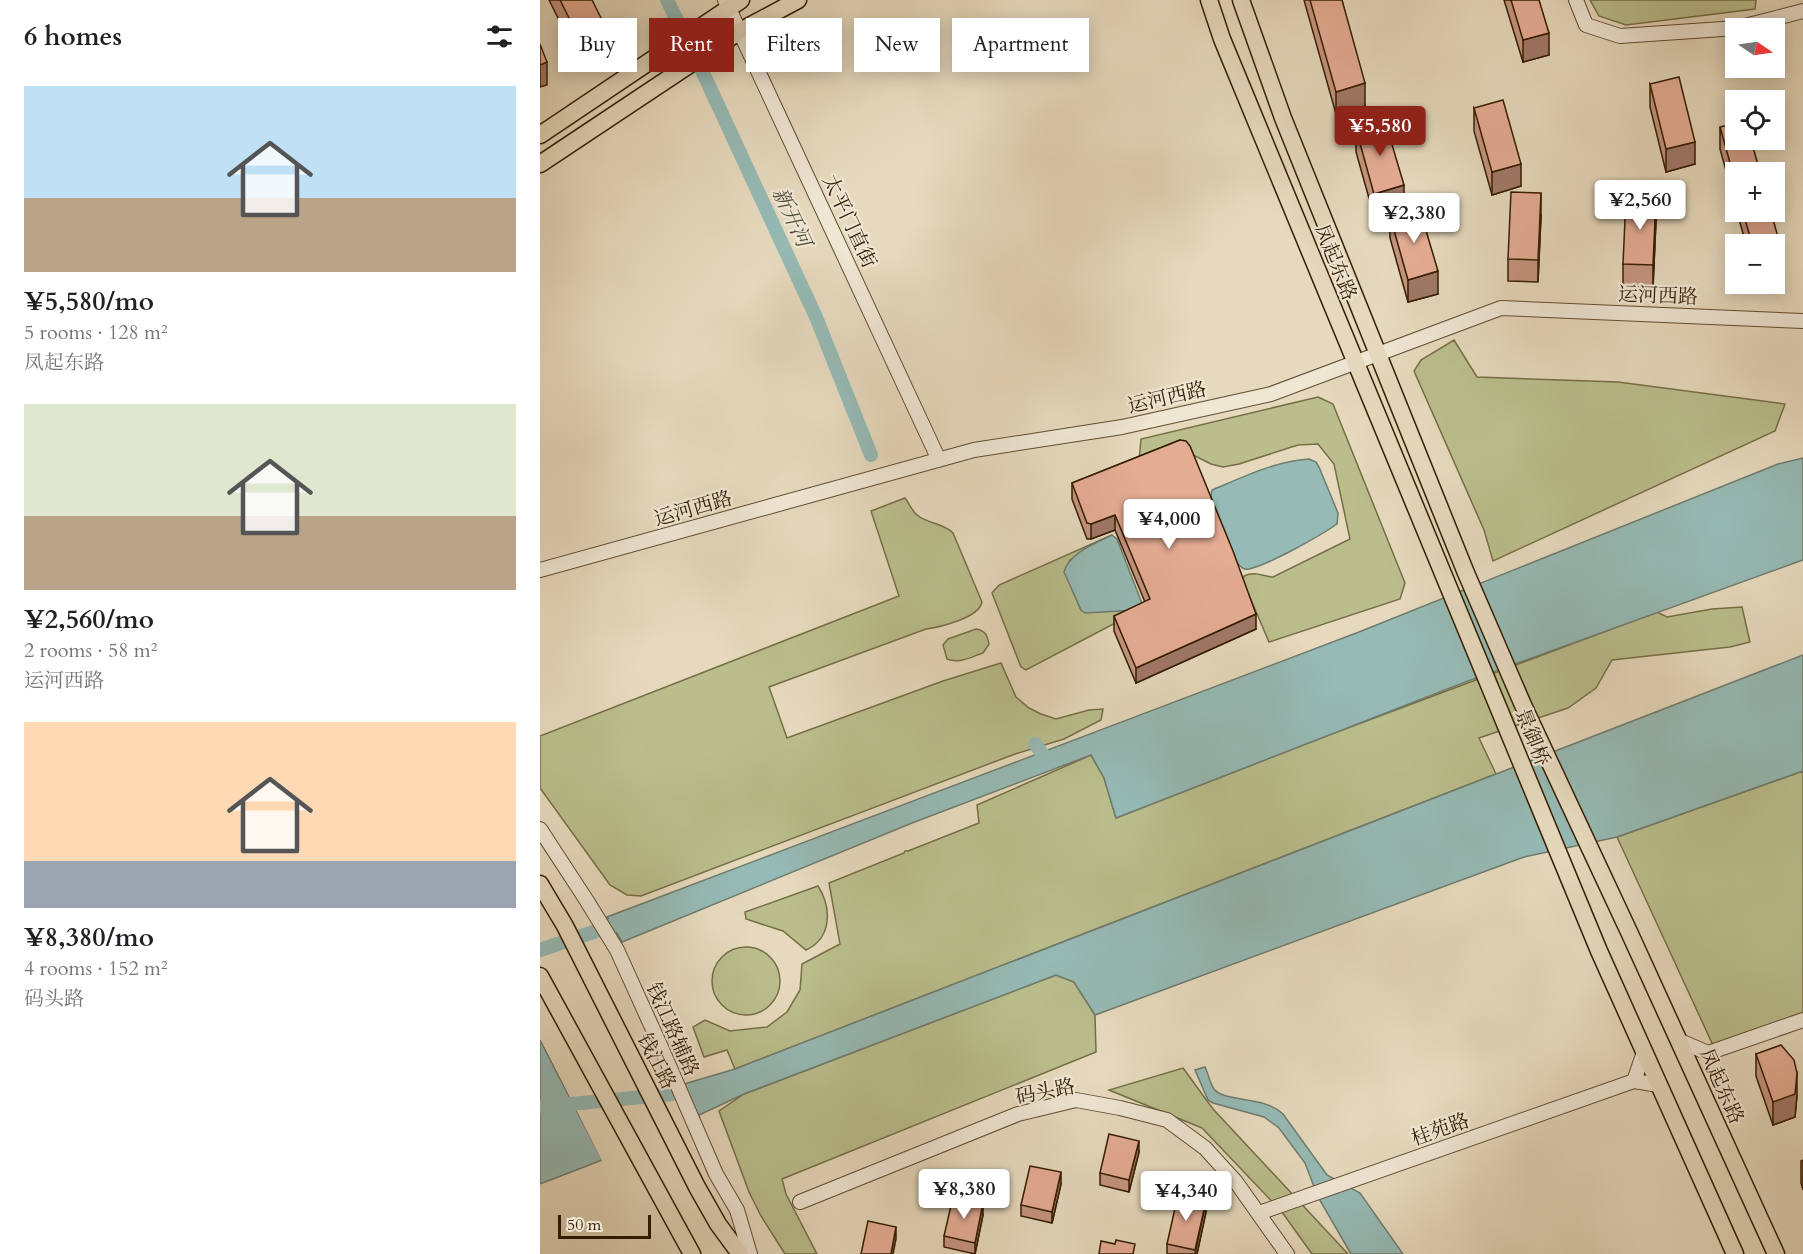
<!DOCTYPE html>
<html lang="en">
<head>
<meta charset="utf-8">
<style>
  :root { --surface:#fff; --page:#f6f6f6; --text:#202124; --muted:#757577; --accent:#8f2418 }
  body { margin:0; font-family:Cardo,"Noto Serif SC",serif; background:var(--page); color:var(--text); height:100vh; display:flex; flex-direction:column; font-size:22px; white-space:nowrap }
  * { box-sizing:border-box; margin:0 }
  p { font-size:20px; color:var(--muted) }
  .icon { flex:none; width:33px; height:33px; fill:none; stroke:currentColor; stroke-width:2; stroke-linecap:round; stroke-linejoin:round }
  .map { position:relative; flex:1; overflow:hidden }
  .sheet { display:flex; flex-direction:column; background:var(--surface); width:540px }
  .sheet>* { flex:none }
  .banner { position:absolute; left:18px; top:18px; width:570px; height:54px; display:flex; gap:12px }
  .needle { width:39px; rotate:103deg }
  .buttons { position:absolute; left:1185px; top:18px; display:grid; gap:12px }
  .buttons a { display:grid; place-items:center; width:60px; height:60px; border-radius:0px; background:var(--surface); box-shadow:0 3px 15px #0003; font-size:30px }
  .scale { position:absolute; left:18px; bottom:15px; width:93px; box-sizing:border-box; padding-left:6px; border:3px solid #331d00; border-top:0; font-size:16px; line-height:21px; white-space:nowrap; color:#331d00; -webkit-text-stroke:4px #efe6d4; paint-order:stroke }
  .price { position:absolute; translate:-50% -51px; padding:0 14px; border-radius:6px; background:#fff; color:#222; font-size:20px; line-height:39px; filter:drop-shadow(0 2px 3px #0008) }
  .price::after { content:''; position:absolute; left:50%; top:36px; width:18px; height:14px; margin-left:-9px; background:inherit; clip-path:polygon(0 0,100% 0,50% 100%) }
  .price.selected { background:var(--accent); color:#fff }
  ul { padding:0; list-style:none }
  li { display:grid; align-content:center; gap:12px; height:318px; padding:0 24px }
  li span { display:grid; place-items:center; height:186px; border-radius:0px; color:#555 }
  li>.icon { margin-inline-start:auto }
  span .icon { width:108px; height:108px; fill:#fffc; stroke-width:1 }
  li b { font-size:26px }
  h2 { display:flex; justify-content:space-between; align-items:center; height:72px; padding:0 24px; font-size:26px }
  .pill { padding:0 21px; border-radius:0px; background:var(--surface); box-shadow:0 3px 15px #0003; font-size:21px; line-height:54px }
  .pill.selected { background:var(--accent); color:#fff }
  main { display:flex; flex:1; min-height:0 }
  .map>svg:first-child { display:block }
  .green { fill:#babe8d; stroke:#766e46; stroke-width:1.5 }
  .water { fill:#96bab5; stroke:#6e7b6d; stroke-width:1.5 }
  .pier { fill:#e6d9bd }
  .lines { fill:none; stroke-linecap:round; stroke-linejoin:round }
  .canal { stroke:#96bab5; stroke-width:14 }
  .minor-casing { stroke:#604c2f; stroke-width:16 }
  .major-casing { stroke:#331d00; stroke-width:19 }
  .minor { stroke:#efe6d4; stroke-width:14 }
  .major { stroke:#e6d9bd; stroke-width:16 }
  .wall { fill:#c5947f; stroke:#331d00; stroke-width:1.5 }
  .shaded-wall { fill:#a07868; stroke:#331d00; stroke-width:1.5 }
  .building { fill:#e5ac94; stroke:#331d00; stroke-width:1.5 }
  .labels { text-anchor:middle; stroke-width:4.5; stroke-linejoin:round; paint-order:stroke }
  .street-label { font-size:20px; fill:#331d00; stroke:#efe6d4 }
  .water-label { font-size:21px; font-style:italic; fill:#514c36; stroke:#efe6d4 }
</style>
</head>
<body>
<main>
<section class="sheet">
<h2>6 homes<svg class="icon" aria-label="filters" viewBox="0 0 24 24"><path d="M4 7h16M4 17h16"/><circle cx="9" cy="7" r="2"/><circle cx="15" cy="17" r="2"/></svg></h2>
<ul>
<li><span style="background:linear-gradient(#bfe0f5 60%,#b9a48a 0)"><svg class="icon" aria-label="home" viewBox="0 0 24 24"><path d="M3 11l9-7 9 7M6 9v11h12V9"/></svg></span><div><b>¥5,580/mo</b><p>5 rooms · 128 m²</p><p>凤起东路</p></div></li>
<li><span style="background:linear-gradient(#dfe7d0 60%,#b9a48a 0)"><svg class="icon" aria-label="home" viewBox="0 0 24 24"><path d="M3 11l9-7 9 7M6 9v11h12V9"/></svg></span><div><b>¥2,560/mo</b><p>2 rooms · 58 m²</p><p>运河西路</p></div></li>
<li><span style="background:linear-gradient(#ffd9b3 75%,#9aa5b1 0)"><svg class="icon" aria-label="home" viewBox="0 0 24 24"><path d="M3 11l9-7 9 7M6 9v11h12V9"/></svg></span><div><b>¥8,380/mo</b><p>4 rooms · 152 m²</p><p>码头路</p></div></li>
</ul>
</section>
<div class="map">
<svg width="1263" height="1254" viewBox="0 0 1263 1254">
  <rect width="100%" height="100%" fill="#e6d9bd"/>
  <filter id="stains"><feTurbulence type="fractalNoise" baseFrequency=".00333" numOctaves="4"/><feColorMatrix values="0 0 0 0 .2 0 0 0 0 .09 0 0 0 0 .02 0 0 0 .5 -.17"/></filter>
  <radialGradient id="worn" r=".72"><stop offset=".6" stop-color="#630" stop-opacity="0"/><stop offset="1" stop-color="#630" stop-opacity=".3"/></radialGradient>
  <path class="green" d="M1050,0H1216L1215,9L1086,25L1059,16Z
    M914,340L937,377L1078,382L1245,404L1235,431L953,561L944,530L874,371L881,360Z
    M778,397L793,404L865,583L860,599L729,642L703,581L704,576C716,571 721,576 733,577L810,539L794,464L778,444L758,445L699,464L683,467L671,464L647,452L599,461L601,439Z
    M365,498C369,503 372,511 377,515C388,524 404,523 413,533L442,602C439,618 400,627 386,629L229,687L247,738L403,681L461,663L476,697L489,708L501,714L516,719L549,710L563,709L561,720L524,739L475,754L101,896L87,895L70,885L0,788V736L359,596L331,511Z
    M572,535L530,560L525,572L541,610L602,609L486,670L481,667L452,593L459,585Z
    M1202,607L1210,642L1190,647L1072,660L1056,688L1028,708L939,738L956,774L195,1069L187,1050L164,1057L153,1027L165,1020L190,1031L227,1027L247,1012L260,990L262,964L300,944L289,883L364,853L365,851H368L439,823L437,805L551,755L564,778L576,818L789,735L1117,612L1127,617L1172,609Z
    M436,629C446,631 447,635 449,644L443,653C431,657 419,664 407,659L403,645L408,639Z
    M1263,771V1022L1177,1054L1077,837Z
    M278,886C292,908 292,938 266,950L243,931L206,919L205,912Z
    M172 981a34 34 0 1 1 68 0a34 34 0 1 1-68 0Z
    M516,975L534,982L555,1015L556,1052L242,1179L246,1194L277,1254H245L221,1216L209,1192L179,1111L204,1094Z
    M643,1068L673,1109L808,1254H772L742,1212L662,1128L569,1090Z"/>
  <path class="water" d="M1263,458V560L928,681L576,818L564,778L551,755L372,823L82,942L67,917L819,632L1238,464Z
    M769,459L776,462L779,467L798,513L797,524C780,536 728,565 709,569C703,570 701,567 697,563L672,504L671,495L672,490C703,477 736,461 769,459Z
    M572,535L577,539L603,606L597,610L545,613L541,610L524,572C529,553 556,543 572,535Z
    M1263,655V771L1077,837L984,857L555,1015L534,982L516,975L204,1094L155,1117L144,1084L195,1069Z
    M0,1040L62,1160L0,1184Z
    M665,1067C668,1073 670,1083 674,1089C685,1103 723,1095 743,1114L787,1175L820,1193L863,1254H811L778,1197L765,1163L739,1128L724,1117L673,1103L668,1100L655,1070Z"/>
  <path class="pier" d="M0,1037L3,1038L64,1159L63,1163Z"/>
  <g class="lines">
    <path class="canal" d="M127,0L158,62L276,317L331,455
      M495,744L506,759
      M0,950L89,920
      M0,1107L153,1092"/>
    <g class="minor-casing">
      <path id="minor" d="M185,0L399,460
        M1036,0L1046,25L1080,36L1197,28L1263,11
        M0,570L434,450L582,427L731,394L961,308L1263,321
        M0,829L47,901L77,950L120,1045L176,1174L197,1210L210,1254
        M1138,1040L1168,1053L1263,1020
        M1094,1081L1104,1052
        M260,1202L478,1114L536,1100L580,1108L627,1120L665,1148L696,1182L747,1254
        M719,1213L1094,1081L1119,1085"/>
    </g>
    <g class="major-casing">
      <path id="major" d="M669,0L682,39L1059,951L1195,1254
        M701,0L743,118L926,573L983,705L1090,934L1236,1254
        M0,135L201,0
        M0,164L200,31L258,0
        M0,884L25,926L157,1187L178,1224L200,1254
        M0,976L152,1254"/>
    </g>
    <use href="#minor" class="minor"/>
    <use href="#major" class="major"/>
  </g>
  <path class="wall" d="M9,0H52L63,44L38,58Z
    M764,0H802L825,106L796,114Z
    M964,0H999L1009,55L983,62Z
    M1110,84L1155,164L1126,172L1110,107Z
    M934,108L981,186L952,195L934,131Z
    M1180,127L1196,172V207L1180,149Z
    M816,129L864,207L834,216L816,152Z
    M1197,212H1231L1244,281L1218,288L1216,284H1234V244H1206Z
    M850,216L898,294L868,302L850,238Z
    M1001,216L998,282L968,281V259Z
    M1116,221L1113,287L1083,286V264Z
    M640,440L716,629L596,683L574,631V616L605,602L575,530L551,539H547L532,499V483Z
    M1216,1054L1257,1095L1255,1117L1233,1125L1216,1076Z
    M599,1152L589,1192L560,1185V1173Z
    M1263,1160V1190L1261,1183V1161Z
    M521,1184L512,1223L481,1216V1205Z
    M666,1212L657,1254H627V1244Z
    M443,1215L435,1254L404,1247V1236Z"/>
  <path class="shaded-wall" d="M63,22V44L38,58V36Z
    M1009,33V55L983,62V40Z
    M7,62V85L0,87V65Z
    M825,83V106L796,114V92Z
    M1155,142V164L1126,172V149Z
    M981,164V186L952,195V172Z
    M864,185V207L834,216V194Z
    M1001,193V216L998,282V260Z
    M1116,198V221L1113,287V265Z
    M1244,259V281L1218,288V284H1234V261Z
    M898,271V294L868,302V280Z
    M575,515V530L551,539V524Z
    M716,614V629L596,683V668Z
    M1257,1073V1095L1255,1117L1233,1125V1102Z
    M599,1141V1152L589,1192V1180Z
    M521,1172V1184L512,1223V1212Z
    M666,1201V1212L657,1254H655Z
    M443,1203V1215L435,1254V1243Z
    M356,1227V1239L353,1254H351Z"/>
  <path class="building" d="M20,0H52L63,22L38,36Z
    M770,0H802L825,83L796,92Z
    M971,0H999L1009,33L983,40Z
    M0,44L7,62L0,65Z
    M1139,77L1155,142L1126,149L1110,84Z
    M963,100L981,164L952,172L934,108Z
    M845,121L864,185L834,194L816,129Z
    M1196,123V140H1211L1220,172H1196V184L1180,127Z
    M971,192L1001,193L998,260L968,259Z
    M1086,197L1116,198L1113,265L1083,264Z
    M879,207L898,271L868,280L850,216Z
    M1203,212H1231L1244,259L1234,261V244H1212Z
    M640,440L646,441L650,446L693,551L716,614L596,668L574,616L610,599L575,515L551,524L547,523L532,483Z
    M1241,1045L1254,1060L1257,1073L1255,1094L1233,1102L1216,1054Z
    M569,1134L599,1141L589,1180L560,1173Z
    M490,1166L521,1172L512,1212L481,1205Z
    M638,1195L666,1201L655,1250L627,1244Z
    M413,1197L443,1203L435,1243L404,1236Z
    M328,1221L356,1227L351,1254H321Z
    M576,1240L595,1244L593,1254H559L561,1241L575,1244Z"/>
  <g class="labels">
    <g class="street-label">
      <text transform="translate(310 221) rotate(65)" y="7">太平门直街</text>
      <text transform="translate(796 262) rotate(68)" y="7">凤起东路</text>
      <text transform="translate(1118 295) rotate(2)" y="7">运河西路</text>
      <text transform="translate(627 397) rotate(-13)" y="7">运河西路</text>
      <text transform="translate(153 508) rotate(-16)" y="7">运河西路</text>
      <text transform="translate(993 737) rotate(68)" y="7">景御桥</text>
      <text transform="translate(133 1029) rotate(66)" y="7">钱江路辅路</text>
      <text transform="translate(117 1061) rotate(63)" y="7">钱江路</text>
      <text transform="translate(1182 1086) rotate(66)" y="7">凤起东路</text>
      <text transform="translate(505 1091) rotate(-11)" y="7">码头路</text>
      <text transform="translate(900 1129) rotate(-19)" y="7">桂苑路</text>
    </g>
    <g class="water-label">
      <text transform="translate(252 217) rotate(65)" y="7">新开河</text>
    </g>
  </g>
  <rect width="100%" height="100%" filter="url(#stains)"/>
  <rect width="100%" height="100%" fill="url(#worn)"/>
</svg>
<div class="buttons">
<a><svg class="needle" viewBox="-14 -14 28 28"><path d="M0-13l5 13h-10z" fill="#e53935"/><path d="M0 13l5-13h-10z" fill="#757577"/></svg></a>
<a><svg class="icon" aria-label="locate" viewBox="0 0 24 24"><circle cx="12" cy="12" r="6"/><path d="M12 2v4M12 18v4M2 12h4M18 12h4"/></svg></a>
<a>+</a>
<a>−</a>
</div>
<div class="scale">50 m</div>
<b class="price selected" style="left:840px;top:157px">¥5,580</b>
<b class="price" style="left:1100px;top:231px">¥2,560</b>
<b class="price" style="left:874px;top:244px">¥2,380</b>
<b class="price" style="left:629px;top:550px">¥4,000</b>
<b class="price" style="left:424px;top:1220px">¥8,380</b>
<b class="price" style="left:646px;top:1222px">¥4,340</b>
<div class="banner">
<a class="pill">Buy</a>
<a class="pill selected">Rent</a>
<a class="pill">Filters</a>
<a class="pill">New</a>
<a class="pill">Apartment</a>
</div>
</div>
</main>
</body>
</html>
